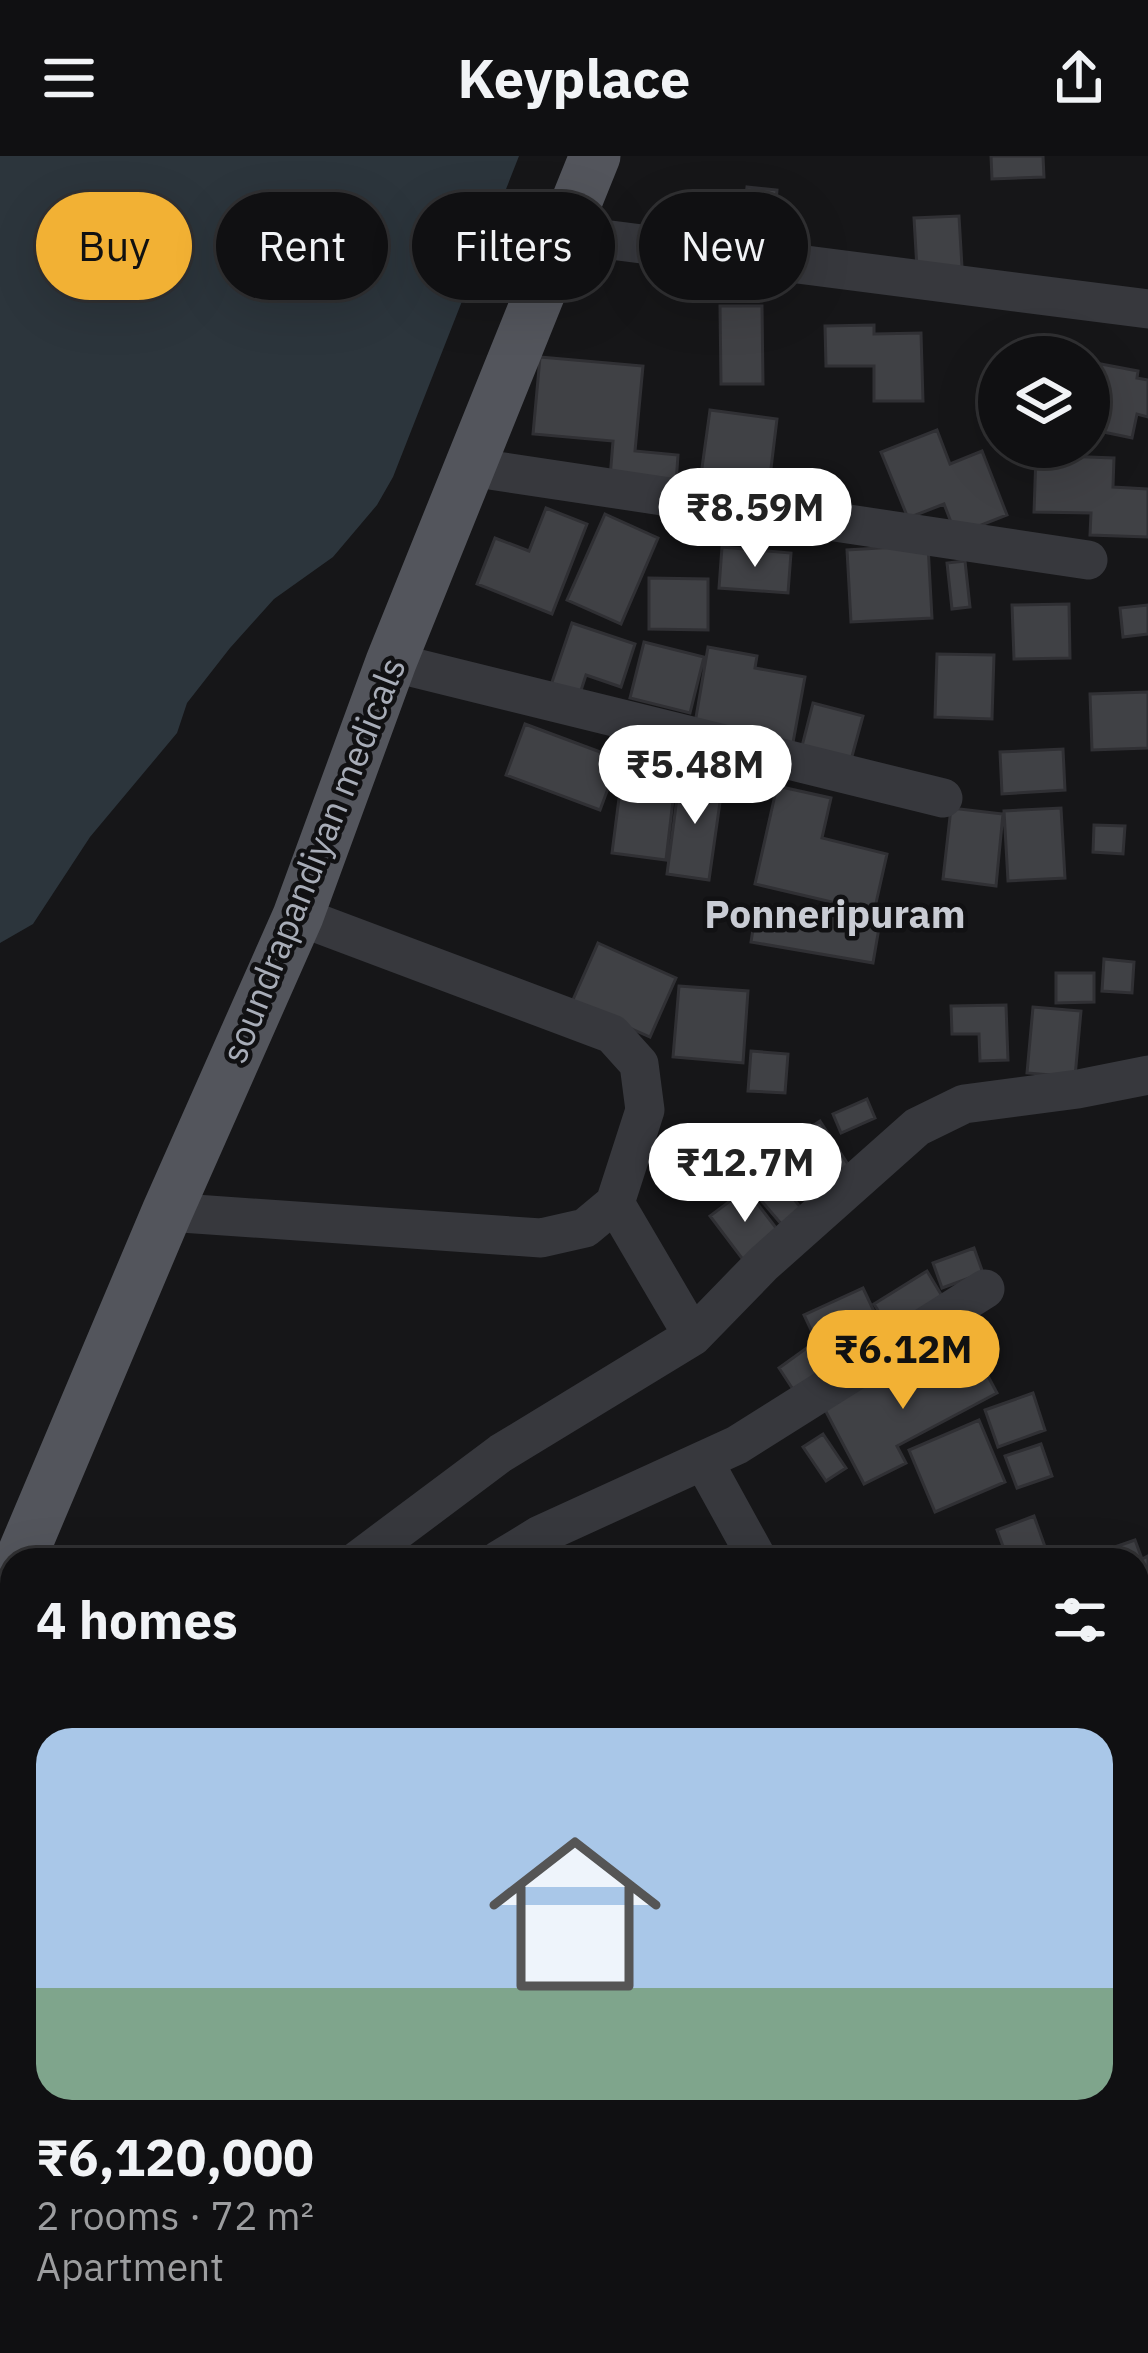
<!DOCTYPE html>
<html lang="en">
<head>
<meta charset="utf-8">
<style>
  :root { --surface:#101012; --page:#19191b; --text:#f1f3f6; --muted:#9c9d9f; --line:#303032; --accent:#f2b134 }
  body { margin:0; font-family:"IBM Plex Sans",sans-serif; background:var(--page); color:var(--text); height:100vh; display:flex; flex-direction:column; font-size:45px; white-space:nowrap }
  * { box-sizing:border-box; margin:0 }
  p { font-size:39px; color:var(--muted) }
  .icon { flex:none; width:66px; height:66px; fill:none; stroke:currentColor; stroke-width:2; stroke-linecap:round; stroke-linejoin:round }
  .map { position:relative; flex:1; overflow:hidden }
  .side { position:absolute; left:0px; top:1392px; width:1149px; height:807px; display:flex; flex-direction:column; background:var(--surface); border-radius:36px 36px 0 0; box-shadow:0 12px 48px #0002,0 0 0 3px var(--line) }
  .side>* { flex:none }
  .banner { position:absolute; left:36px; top:36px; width:1077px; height:108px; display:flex; gap:24px }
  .tools { position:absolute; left:978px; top:180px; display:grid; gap:24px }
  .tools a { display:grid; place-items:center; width:132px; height:132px; border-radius:50%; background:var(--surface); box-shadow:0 12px 48px #0002,0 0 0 3px var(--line); font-size:60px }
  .price { position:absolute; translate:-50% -102px; padding:0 27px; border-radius:42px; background:#fff; color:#222; font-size:39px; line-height:78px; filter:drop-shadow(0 3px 6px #0008) }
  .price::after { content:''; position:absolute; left:50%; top:72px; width:36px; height:27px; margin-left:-18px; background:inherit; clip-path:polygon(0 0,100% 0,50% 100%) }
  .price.on { background:var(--accent); color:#111 }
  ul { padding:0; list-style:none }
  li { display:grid; align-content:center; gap:24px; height:636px; padding:0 36px }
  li+li { border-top:3px solid var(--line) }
  li span { display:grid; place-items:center; height:372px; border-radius:36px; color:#555 }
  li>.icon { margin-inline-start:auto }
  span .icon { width:216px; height:216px; fill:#fffc; stroke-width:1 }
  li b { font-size:51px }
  h2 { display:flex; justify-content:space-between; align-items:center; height:144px; padding:0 36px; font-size:51px }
  .tag { padding:0 42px; border-radius:54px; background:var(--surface); box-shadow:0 12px 48px #0002,0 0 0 3px var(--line); font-size:42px; line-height:108px }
  .tag.on { background:var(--accent); color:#111 }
  header { display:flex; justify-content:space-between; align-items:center; height:156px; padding:0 36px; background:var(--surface); font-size:54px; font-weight:700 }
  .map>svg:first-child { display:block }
  .water { fill:#2c353c }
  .building { fill:#404145; stroke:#303034; stroke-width:3 }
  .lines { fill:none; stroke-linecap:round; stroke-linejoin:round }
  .minor { stroke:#37383d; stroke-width:39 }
  .major { stroke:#53555c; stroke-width:51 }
  .labels { text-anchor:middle; stroke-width:9; stroke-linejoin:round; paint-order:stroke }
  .street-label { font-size:36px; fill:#a8adb8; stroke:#111113 }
  .neighbourhood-label { font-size:39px; font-weight:bold; fill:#c9ccd4; stroke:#111113 }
</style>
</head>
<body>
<header><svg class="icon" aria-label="menu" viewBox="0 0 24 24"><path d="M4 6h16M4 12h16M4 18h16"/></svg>Keyplace<svg class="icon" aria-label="share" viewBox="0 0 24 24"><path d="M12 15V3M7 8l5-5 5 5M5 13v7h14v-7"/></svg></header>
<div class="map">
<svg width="1148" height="2197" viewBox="0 0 1148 2197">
  <rect width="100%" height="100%" fill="#161618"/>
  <path class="water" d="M0,0H519L393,321L377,349L333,401L274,443L230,492L187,547L177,577L90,681L33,768L0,787Z"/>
  <path class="building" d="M991,0H1043L1044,21L992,23Z
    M747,31L777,34L772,86L740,82Z
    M959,60L962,111L917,113L914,62Z
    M720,150H762L763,228H721Z
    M874,169V178L921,177L923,245H874V210H826L825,170Z
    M540,201L643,210L635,295L678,299L676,328L610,322L613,285L533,278Z
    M1101,208L1138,215L1137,222L1148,224V261L1137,258L1132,282L1089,273Z
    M999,247V280L994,282L984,253Z
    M710,254L777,263L769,329L701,319Z
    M937,274L950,308L982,295L1007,359L956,379L944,348L908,362L881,296Z
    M1036,299L1114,302L1113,331L1148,333V381L1090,379L1091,357L1034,356Z
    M546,352L587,368L552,458L477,428L495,382L529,395Z
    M605,358L658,382L621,468L567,444Z
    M928,389L932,462L851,466L847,394Z
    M722,391L791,397L788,437L719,432Z
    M965,405L970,451L952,453L947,407Z
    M649,422L708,423V474L649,473Z
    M1069,448L1070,502L1014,503L1012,449Z
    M1148,449V478L1123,481L1120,452Z
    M572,467L635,488L621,531L586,519L577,547L548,538Z
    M644,486L704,501L690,557L630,542Z
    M708,491L757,500L755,512L805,521L792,592L694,573Z
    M937,498L994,499L992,563L935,561Z
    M1148,536V592L1092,594L1090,538Z
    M813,547L863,560L848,615L799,602Z
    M525,568L619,603L600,654L506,619Z
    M1063,593L1065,634L1002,638L1000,596Z
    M624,603L677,610L666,704L612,697Z
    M680,619L723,625L709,724L667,718Z
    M777,630L831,642L822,682L887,698L874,756L755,728Z
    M951,652L1003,658L996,730L943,723Z
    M1061,652L1065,722L1008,725L1004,655Z
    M1094,669L1125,670L1123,698L1093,696Z
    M757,748L880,766L873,807L751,786Z
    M598,787L676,822L650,881L607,862L568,855Z
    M1104,803L1134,806L1132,837L1102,835Z
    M1056,817H1094V846L1056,847Z
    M679,830L748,835L743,907L673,901Z
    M1006,849L1008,904L980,905L979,878H952L951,850Z
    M1033,851L1081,855L1075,921L1027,917Z
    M751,895L788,898L785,937L748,935Z
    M867,943L875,962L841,977L833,958Z
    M820,965L851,1013L809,1041L777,993Z
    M779,1025L802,1053L783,1070L759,1042Z
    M746,1033L780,1077L744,1105L710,1060Z
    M974,1092L983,1117L942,1132L933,1107Z
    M927,1115L945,1145L892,1177L874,1148Z
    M863,1132L888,1185L829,1212L804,1159Z
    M808,1191L826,1217L796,1238L779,1212Z
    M975,1196L997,1237L897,1290L906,1307L864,1328L823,1250L902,1209L913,1229Z
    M1033,1237L1045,1274L998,1291L985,1254Z
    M979,1264L1005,1326L935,1356L909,1294Z
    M823,1278L846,1312L826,1325L803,1291Z
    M1041,1288L1052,1320L1017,1332L1005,1300Z
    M1034,1360L1048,1399L1034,1404H1008L997,1374Z
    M1135,1384L1142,1403L1148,1400V1451L1137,1455V1404H1090L1089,1400Z
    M1148,1508V1549L1137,1516V1512Z
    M1137,1757L1148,1789V1823L1137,1827Z
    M1148,1876V1956L1137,1923V1880Z
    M1148,2030V2075L1137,2079V2034Z
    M12,2051V2078L0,2062Z
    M1148,2080V2112L1137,2116V2084Z
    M12,2106V2127L0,2131V2110Z
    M1148,2117V2149L1147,2150L1137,2122Z
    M12,2156V2187H23L25,2197H0V2159Z
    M1148,2161V2197H1089L1086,2187H1137V2165Z
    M53,2187H127L97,2197H57Z
    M135,2187H183L185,2197H138Z
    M208,2187H260L263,2197H212Z
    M479,2187H540L543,2197H451Z
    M615,2187H663L666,2197H618Z
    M748,2187H774L777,2197H719Z"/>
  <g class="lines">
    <path class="minor" d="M564,78L1148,153
      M470,311L1088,404
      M391,506L943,642
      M615,1047L693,1180
      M167,1056L541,1082L585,1072L615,1047L645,954L639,908L612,878L298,760
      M704,1306L758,1404
      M358,1404L501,1297L693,1180L763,1108L917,971L964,948L1078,933L1148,919
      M499,1404L540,1379L737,1289L985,1133
      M1137,1467L1148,1465
      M0,1643L12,1638
      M0,1824L12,1813
      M1137,1845L1148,1840
      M1137,1953L1148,1980
      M0,2029L12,2021
      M681,2187L685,2197
      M368,2197L397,2187"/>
    <path class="major" d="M20,1404L167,1056L298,760L391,506L595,0
      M0,1451L12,1423"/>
  </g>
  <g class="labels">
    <g class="street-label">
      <text transform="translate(313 704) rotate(-68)" y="13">soundrapandiyan medicals</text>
    </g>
    <g class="neighbourhood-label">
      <text x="835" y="772">Ponneripuram</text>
    </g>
  </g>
</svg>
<div class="tools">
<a><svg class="icon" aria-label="layers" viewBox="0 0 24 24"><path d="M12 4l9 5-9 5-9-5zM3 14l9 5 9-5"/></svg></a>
</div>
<b class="price" style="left:755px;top:414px">₹8.59M</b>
<b class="price" style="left:695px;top:671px">₹5.48M</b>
<b class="price" style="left:745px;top:1069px">₹12.7M</b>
<b class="price on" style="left:903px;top:1256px">₹6.12M</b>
<div class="banner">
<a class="tag on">Buy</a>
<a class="tag">Rent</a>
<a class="tag">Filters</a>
<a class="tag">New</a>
</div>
<section class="side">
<h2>4 homes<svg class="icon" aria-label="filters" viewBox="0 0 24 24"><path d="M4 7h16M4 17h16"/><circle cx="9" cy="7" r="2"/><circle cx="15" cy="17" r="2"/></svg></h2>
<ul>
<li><span style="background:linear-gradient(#a9c7e8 70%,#7fa58c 0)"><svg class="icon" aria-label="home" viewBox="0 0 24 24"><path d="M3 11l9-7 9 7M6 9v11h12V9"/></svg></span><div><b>₹6,120,000</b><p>2 rooms · 72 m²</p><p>Apartment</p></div></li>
</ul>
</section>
</div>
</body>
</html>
